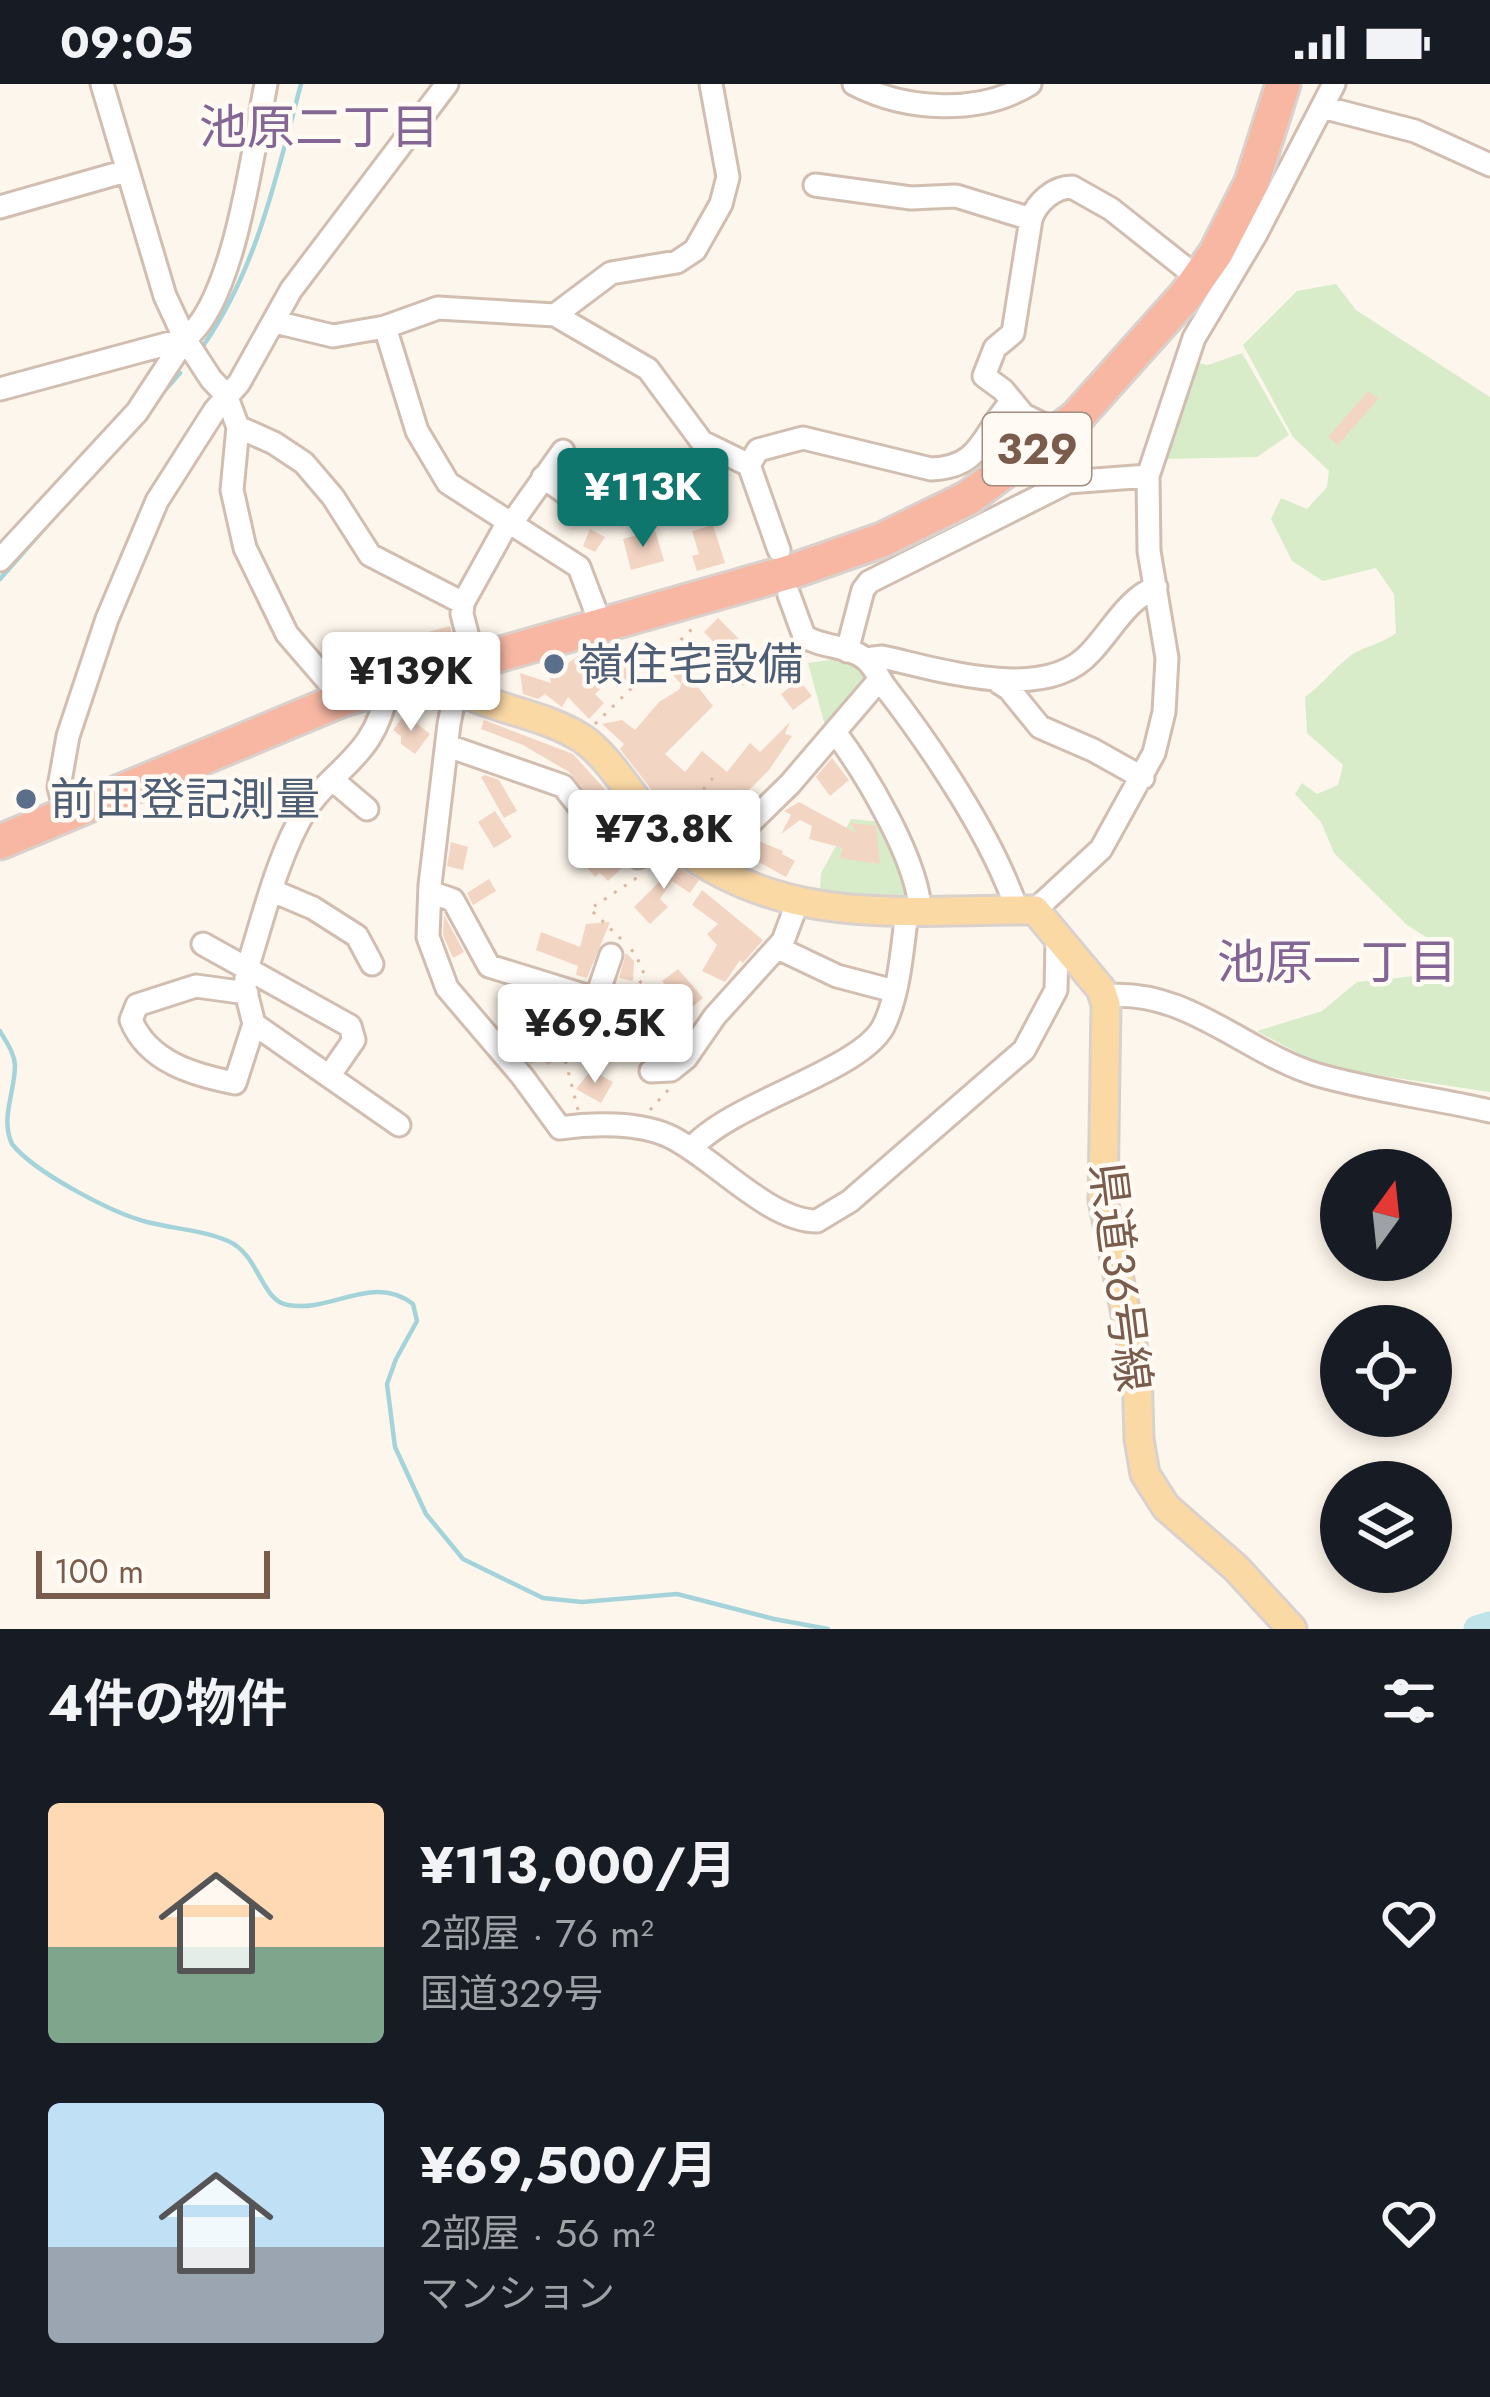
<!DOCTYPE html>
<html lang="ja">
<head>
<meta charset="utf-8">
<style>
  :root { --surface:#171b24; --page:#20242c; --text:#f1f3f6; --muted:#9ea1a6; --accent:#0f766e }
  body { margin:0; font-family:Jost,"Noto Sans JP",sans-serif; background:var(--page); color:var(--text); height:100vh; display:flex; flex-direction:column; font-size:45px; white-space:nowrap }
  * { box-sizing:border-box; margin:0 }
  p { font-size:39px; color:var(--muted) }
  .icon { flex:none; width:66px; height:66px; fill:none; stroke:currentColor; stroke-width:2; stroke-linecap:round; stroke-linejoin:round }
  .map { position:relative; height:1545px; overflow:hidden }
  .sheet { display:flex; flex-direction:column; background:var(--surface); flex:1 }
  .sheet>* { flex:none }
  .needle { width:78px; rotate:15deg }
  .tools { position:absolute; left:1320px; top:1065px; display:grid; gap:24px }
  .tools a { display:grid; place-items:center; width:132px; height:132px; border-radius:50%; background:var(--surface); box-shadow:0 6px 18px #0003; font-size:60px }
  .scale { position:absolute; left:36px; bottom:30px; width:234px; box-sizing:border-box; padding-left:12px; border:6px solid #7a5c4d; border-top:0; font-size:33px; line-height:42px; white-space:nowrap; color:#7a5c4d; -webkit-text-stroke:9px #fffaf3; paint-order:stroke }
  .price { position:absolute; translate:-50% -102px; padding:0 27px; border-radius:12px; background:#fff; color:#222; font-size:39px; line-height:78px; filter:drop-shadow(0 3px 6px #0008) }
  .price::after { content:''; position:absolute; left:50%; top:72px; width:36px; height:27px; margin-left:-18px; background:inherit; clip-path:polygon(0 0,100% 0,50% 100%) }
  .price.active { background:var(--accent); color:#fff }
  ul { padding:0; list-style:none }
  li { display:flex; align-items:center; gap:36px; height:300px; padding:0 48px }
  li span { display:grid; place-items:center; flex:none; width:336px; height:240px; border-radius:12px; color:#555 }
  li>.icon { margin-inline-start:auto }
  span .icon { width:144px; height:144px; fill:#fffc; stroke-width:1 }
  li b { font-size:51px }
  h2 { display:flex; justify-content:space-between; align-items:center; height:144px; padding:0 48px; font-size:51px }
  .status { display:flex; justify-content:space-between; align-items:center; height:84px; padding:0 60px; background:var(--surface); direction:ltr }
  .status svg { height:33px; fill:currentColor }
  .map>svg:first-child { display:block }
  .green { fill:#d8ecc9 }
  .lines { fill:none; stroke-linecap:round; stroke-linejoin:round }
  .stream { stroke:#a5d3da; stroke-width:4.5 }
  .river { stroke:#bfe3e8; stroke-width:27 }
  .building { fill:#f3d5c3 }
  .minor-casing { stroke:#d1beb0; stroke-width:27 }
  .major-casing { stroke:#dad1cd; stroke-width:33 }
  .highway-casing { stroke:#dad1cd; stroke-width:39 }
  .path { stroke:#d9b8a5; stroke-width:3; stroke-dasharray:3 9; stroke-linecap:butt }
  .minor { stroke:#fff; stroke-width:21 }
  .major { stroke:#fbd9a5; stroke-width:27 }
  .highway { stroke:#f7b7a3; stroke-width:33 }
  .service-dot { fill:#5c6f8a; stroke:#fffaf3; stroke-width:4.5 }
  .labels { text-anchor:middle; stroke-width:9; stroke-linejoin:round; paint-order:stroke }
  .shield { fill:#fffaf3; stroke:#a28b7f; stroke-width:3 }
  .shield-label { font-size:42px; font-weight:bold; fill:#7a5c4d }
  .service-label { font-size:45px; fill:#4e5e75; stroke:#fffaf3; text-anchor:start }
  .street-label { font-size:45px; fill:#7a5c4d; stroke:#fffaf3 }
  .neighbourhood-label { font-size:48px; fill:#846695; stroke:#fffaf3 }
</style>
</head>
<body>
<div class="status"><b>09:05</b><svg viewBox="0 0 49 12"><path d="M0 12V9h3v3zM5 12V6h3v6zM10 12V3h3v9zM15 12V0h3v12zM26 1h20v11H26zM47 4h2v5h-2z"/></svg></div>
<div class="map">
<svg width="1490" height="1545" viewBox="0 0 1490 1545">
  <rect width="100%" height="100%" fill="#fdf6ec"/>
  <path class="green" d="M1336,200L1356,226L1490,313V1008L1323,983L1257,947L1322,927L1357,898L1434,890L1445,865L1407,841L1334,769L1321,738L1295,710L1302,699L1317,710L1338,701L1343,681L1307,649L1305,613C1322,601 1334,584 1350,572C1364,562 1382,560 1396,549L1394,510L1376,484L1323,497L1292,477L1271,435L1281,414L1307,425L1327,403L1329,387L1293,353L1243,261L1297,207Z
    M1242,269L1289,351L1257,373L1164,375L1199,279L1208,281Z
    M845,574L871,593L827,649L808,579Z
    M851,735L883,738L912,816L857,814L820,807L821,789Z"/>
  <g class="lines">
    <path class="stream" d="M203,262C257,185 277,90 301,0
      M160,312L180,289
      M0,495L58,429
      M0,947C6,958 14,968 15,981C15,1009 0,1034 12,1060C34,1088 112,1129 147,1138C174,1145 203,1146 228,1157C259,1170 261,1217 288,1221C332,1229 373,1189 413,1220L417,1237L396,1275L387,1300L395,1363L426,1430L463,1475L543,1514L582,1518L677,1510L774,1535L828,1545"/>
    <path class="river" d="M1477,1545L1490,1541"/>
  </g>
  <path class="building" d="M1368,307L1378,315L1338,361L1328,353Z
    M713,441L725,479L697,487L692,472L699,470L692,447Z
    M590,445L605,453L595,468L583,462Z
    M655,446L664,477L631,486L623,455Z
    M718,534L739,555L724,569L704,548Z
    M450,542L453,556L426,564L421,550Z
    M614,565L627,579L642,566L651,574L623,599L614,592L595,610L604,619L589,635L568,613L562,623L545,610L538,615L523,610L520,589L551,599L546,579L566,573L568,579L578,572L591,588Z
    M732,571L754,584L743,602L722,590Z
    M677,575L683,582L681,600L690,593L713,622L665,670L685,688L702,667L727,688L750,659L760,668L790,638L785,650L792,652L769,686L708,748L718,757L714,763L668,727L620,665L624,660L602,640L622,636L635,646L659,618L680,605L681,600L667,584Z
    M799,596L812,612L793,626L781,610Z
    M405,630L430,650L415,670L401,660V652L393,646Z
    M484,636L573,670L610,711L604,717L631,743L628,747L605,731L569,688L523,661L481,645Z
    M832,674L849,696L830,712L816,693Z
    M485,691L499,696L517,727L504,734L481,693Z
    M799,718L858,750L850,739L876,742L880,780L840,774L843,764L809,755L812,742L800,736L781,750L791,731L784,727Z
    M495,727L512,753L494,764L478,738Z
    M756,756L783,767L782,770L795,777L786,793L746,771Z
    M451,758L468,763L463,786L447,782Z
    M593,759L624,782L608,797L600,789L595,793L578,773Z
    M670,778L699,796L690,809L672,797L660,815L668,823L650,840L634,823L665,792Z
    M489,795L496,807L473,821L467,809Z
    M702,806L763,856L743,879L740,876L725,898L702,887L717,861L707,850L718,840L692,821Z
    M444,831L464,868L453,874L443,851Z
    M610,838L587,894L576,891L578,882L536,866L541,848L580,863L586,840Z
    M626,869L634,877L633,897L619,894Z
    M678,885L703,914L686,928L662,897Z
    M541,914L572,923L570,928L567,927L565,935L536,927Z
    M517,924L557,968L556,975L548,981L539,973L531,980L515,961L526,951L508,933Z
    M631,932L674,953L668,966L624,959Z
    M591,986L613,998L601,1019L576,1005Z"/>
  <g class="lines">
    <g class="minor-casing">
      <path id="minor" d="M102,0L165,212L185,255L211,295L226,311L238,343L232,406L245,464L287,550L343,615
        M854,0C906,27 980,31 1030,0
        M1322,23L1415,47L1490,81
        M815,101L911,114L956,112L1031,135
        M0,123L126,87
        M555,231L611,189L677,178L695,166L721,120L728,93L711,0
        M275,238L333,252L385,243L438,224L555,231L648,285L702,358L749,381L779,466
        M385,243L417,347L448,399L579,483L601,541
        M0,305L185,255C235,217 253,64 266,0
        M1022,329L1003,306L984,292L995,264L1013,249L1031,135C1037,118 1054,103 1072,103L1111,125L1198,194
        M238,343L274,359L304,379L333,413L370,471L463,519
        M749,381L758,366L803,354L931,385C980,383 981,354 1007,323L1040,339L1052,354
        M543,393L581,420L599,424
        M511,440L563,367
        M0,476L137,328L185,255
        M789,511L804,552C822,564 847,561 864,574C874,581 879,595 886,604C933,665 993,754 1017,826
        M847,567L863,506L869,498L1068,398L1148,392
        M866,575L882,573C939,585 1044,620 1090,569C1112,546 1126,516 1156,503
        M474,577L462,530L463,519L508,438
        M998,598L1009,605L1040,643L1093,666L1143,694
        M388,601C376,680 326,683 297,741C274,786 262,838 247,885L245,904L254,940L399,1041
        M462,605L454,615L449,640L430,801L428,853L447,904L522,992L560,1044C593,1039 640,1038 671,1053C715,1075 769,1137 817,1137L850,1117L1024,966L1056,906L1057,857
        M835,648C865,688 920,779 920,829
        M448,662L563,702L595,742L638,773L654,738
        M334,697L367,725
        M66,731L59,703L68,652L107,535L157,417L215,326L239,299L291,206L447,0
        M716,786L749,740L790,700L879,596
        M273,807L313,824L357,852L372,880
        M430,808L453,816L489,882L596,915L611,871
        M1035,826L1101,765L1154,669L1164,628L1167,574L1149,467L1148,392L1194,254L1256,150L1334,0
        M203,860L350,942L354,956L329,992
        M778,864L837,892L894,907
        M247,909L196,902L137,921L131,936C148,978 194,991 235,999L254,940
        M1104,912C1186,903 1246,970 1318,991C1374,1007 1433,1014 1490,1027
        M651,987L671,986L686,974L715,932L783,857L798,817
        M691,1065C732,1017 866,986 885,939C900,905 902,865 907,828"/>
    </g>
    <g class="major-casing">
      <path id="major" d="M457,582L462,605L472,612C509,628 549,633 583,655C618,680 643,736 681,764C790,845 909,825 1035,826L1101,905L1106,920L1103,1116L1137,1285L1139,1355L1145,1390L1166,1423L1236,1484L1292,1545"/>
    </g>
    <g class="highway-casing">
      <path id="highway" d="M0,758L343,615L793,487L882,456L968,414L1076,334L1187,210L1216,169L1252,98L1283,0"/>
    </g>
    <path class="path" d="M595,640L695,542
      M680,733L717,689
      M621,855L590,825L641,791
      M619,909L635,905L645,892L636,871L628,862
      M574,930L564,971L578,1026
      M650,1026L668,1006"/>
    <use href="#minor" class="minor"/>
    <use href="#major" class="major"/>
    <use href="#highway" class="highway"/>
  </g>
  <g class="service-dot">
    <circle cx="554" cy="580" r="12"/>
    <circle cx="26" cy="715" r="12"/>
  </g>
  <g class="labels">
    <rect class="shield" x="983" y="329" width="108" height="72" rx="9"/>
    <g class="shield-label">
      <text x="1037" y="380">329</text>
    </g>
    <g class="service-label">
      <text x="578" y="596">嶺住宅設備</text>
      <text x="50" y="731">前田登記測量</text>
    </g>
    <g class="street-label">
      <text transform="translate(1121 1193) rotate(83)" y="16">県道36号線</text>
    </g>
    <g class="neighbourhood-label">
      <text x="319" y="60">池原二丁目</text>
      <text x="1337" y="895">池原一丁目</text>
    </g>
  </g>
</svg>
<div class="tools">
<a><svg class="needle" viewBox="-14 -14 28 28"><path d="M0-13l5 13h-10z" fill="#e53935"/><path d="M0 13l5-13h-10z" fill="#9ea1a6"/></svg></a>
<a><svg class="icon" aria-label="locate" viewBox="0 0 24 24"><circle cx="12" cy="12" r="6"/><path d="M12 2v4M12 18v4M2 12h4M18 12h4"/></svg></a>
<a><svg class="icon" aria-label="layers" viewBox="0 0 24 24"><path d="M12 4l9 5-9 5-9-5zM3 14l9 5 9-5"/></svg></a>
</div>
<div class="scale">100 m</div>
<b class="price active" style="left:643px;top:466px">¥113K</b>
<b class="price" style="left:411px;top:650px">¥139K</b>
<b class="price" style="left:664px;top:808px">¥73.8K</b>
<b class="price" style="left:595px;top:1002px">¥69.5K</b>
</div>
<section class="sheet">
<h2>4件の物件<svg class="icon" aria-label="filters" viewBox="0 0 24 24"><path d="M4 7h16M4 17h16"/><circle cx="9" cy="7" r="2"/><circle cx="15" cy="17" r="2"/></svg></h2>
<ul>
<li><span style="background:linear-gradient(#ffd9b3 60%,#7fa58c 0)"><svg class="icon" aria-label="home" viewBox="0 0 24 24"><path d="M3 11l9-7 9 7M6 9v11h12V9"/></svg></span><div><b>¥113,000/月</b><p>2部屋 · 76 m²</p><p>国道329号</p></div><svg class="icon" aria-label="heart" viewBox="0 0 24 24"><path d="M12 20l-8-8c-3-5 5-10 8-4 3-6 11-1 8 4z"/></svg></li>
<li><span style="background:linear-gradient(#bfe0f5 60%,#9aa5b1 0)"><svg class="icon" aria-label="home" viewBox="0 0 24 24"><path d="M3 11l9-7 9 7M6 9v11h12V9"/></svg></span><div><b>¥69,500/月</b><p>2部屋 · 56 m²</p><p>マンション</p></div><svg class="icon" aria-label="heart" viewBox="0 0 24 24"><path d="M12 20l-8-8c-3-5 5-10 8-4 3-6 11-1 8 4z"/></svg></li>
</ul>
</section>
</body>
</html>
